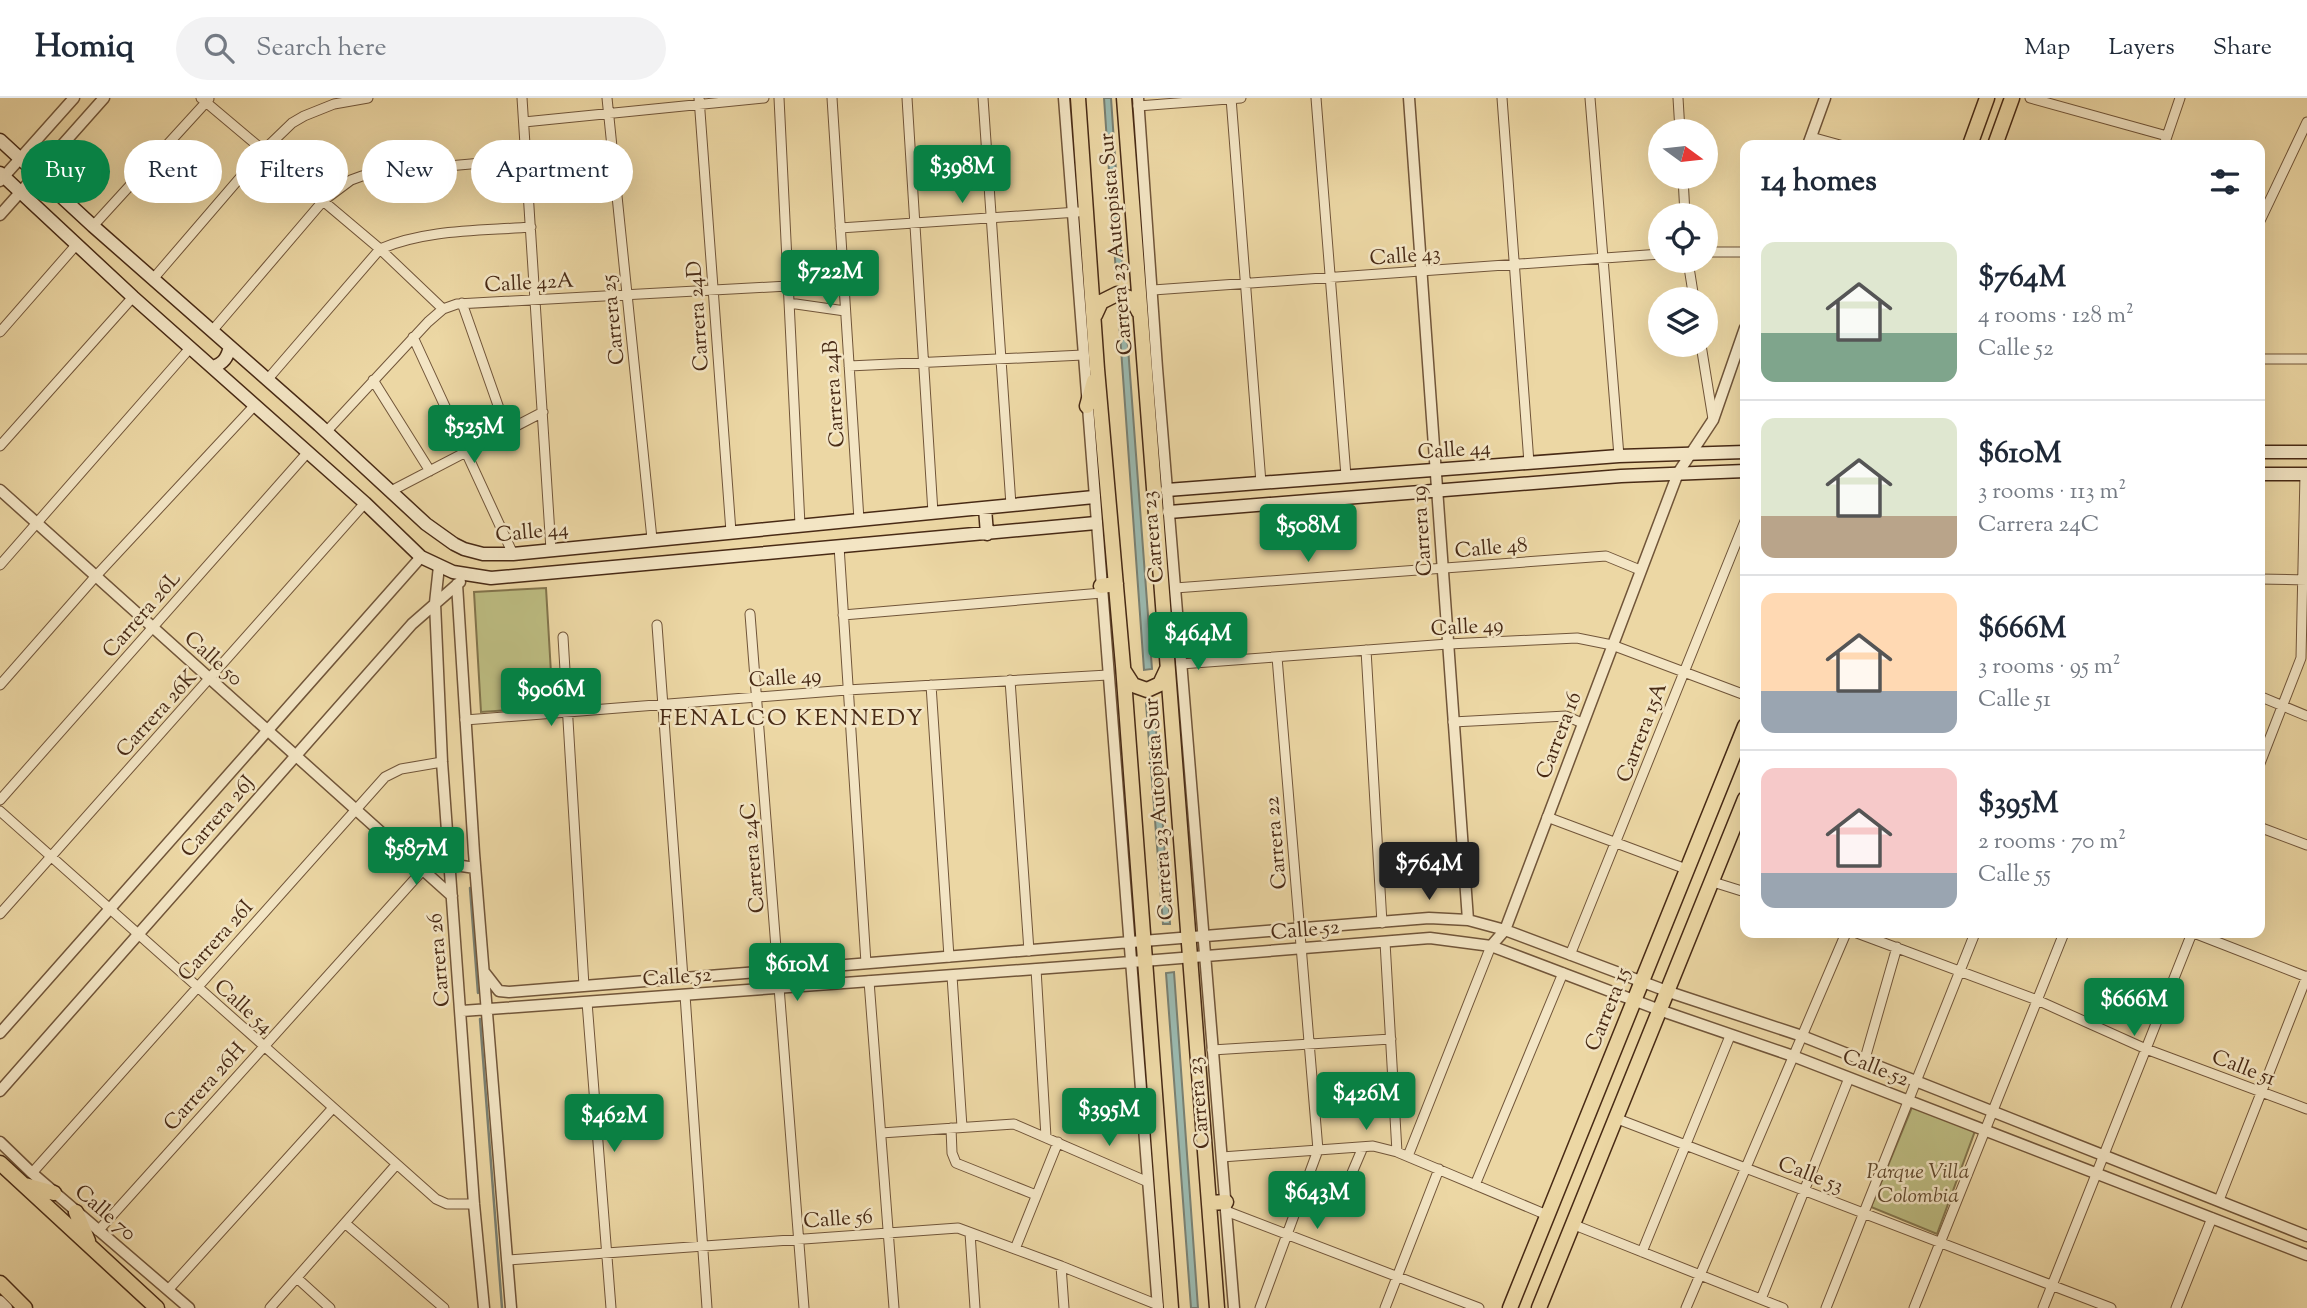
<!DOCTYPE html>
<html lang="en">
<head>
<meta charset="utf-8">
<style>
  :root { --surface:#fff; --page:#f2f2f3; --text:#1f2937; --muted:#747a83; --line:#e0e1e3; --accent:#0b8043 }
  body { margin:0; font-family:"Sorts Mill Goudy",serif; background:var(--page); color:var(--text); height:100vh; display:flex; flex-direction:column; font-size:26px; white-space:nowrap }
  * { box-sizing:border-box; margin:0 }
  p { font-size:23px; color:var(--muted) }
  .icon { flex:none; width:38px; height:38px; fill:none; stroke:currentColor; stroke-width:2; stroke-linecap:round; stroke-linejoin:round }
  .map { position:relative; flex:1; overflow:hidden }
  .side { position:absolute; left:1740px; top:42px; width:525px; height:798px; display:flex; flex-direction:column; background:var(--surface); border-radius:14px; box-shadow:0 7px 28px #0002 }
  .side>* { flex:none }
  .top-card { position:absolute; left:21px; top:42px; width:665px; height:63px; display:flex; gap:14px }
  .needle { width:46px; rotate:105deg }
  .tools { position:absolute; left:1648px; top:21px; display:grid; gap:14px }
  .tools a { display:grid; place-items:center; width:70px; height:70px; border-radius:50%; background:var(--surface); box-shadow:0 7px 28px #0002; font-size:35px }
  .price { position:absolute; translate:-50% -60px; padding:0 16px; border-radius:7px; background:var(--accent); color:#fff; font-size:23px; line-height:46px; filter:drop-shadow(0 2px 4px #0008) }
  .price::after { content:''; position:absolute; left:50%; top:42px; width:21px; height:16px; margin-left:-10px; background:inherit; clip-path:polygon(0 0,100% 0,50% 100%) }
  .price.active { background:#222; color:#fff }
  ul { padding:0; list-style:none }
  li { display:flex; align-items:center; gap:21px; height:175px; padding:0 21px }
  li+li { border-top:2px solid var(--line) }
  li span { display:grid; place-items:center; flex:none; width:196px; height:140px; border-radius:14px; color:#555 }
  li>.icon { margin-inline-start:auto }
  span .icon { width:84px; height:84px; fill:#fffc; stroke-width:1 }
  li b { font-size:30px }
  h2 { display:flex; justify-content:space-between; align-items:center; height:84px; padding:0 21px; font-size:30px }
  .tag { padding:0 24px; border-radius:32px; background:var(--surface); box-shadow:0 7px 28px #0002; font-size:24px; line-height:63px }
  .tag.active { background:var(--accent); color:#fff }
  header { display:flex; align-items:center; gap:42px; box-sizing:border-box; height:98px; padding:0 35px; background:var(--surface); border-bottom:2px solid var(--line) }
  header strong { font-size:33px }
  nav { display:flex; gap:38px; margin-inline-start:auto; font-size:24px }
  .search { width:490px; height:63px; background:var(--page); display:flex; align-items:center; gap:18px; box-sizing:border-box; padding:0 24px; border-radius:38px; color:var(--muted); font-size:26px }
  .map>svg:first-child { display:block }
  .green { fill:#bdbd82; stroke:#82744c; stroke-width:2 }
  .water { fill:#9ab8ae; stroke:#797f71; stroke-width:2 }
  .lines { fill:none; stroke-linecap:round; stroke-linejoin:round }
  .stream { stroke:#797f71; stroke-width:2.5 }
  .minor-casing { stroke:#715539; stroke-width:11 }
  .tertiary-casing { stroke:#715539; stroke-width:13 }
  .secondary-casing { stroke:#482a15; stroke-width:15 }
  .primary-casing { stroke:#482a15; stroke-width:17 }
  .trunk-casing { stroke:#482a15; stroke-width:17 }
  .minor { stroke:#f3e5c4; stroke-width:9 }
  .tertiary { stroke:#f3e5c4; stroke-width:10 }
  .secondary { stroke:#f3e5c4; stroke-width:12 }
  .primary { stroke:#ecd7a4; stroke-width:14 }
  .trunk { stroke:#ecd7a4; stroke-width:14 }
  .labels { text-anchor:middle; stroke-width:5; stroke-linejoin:round; paint-order:stroke }
  .street-label { font-size:21px; fill:#482a15; stroke:#f3e5c4 }
  .park-label { font-size:21px; font-style:italic; fill:#5f472b; stroke:#f3e5c4 }
  .neighbourhood-label { font-size:23px; letter-spacing:2px; fill:#482a15; stroke:#f3e5c4 }
</style>
</head>
<body>
<header>
<strong>Homiq</strong>
<div class="search"><svg class="icon" aria-label="search" viewBox="0 0 24 24"><circle cx="10" cy="10" r="6"/><path d="M15 15l6 6"/></svg>Search here</div>
<nav><a>Map</a><a>Layers</a><a>Share</a></nav>
</header>
<div class="map">
<svg width="2307" height="1210" viewBox="0 0 2307 1210">
  <rect width="100%" height="100%" fill="#ecd7a4"/>
  <filter id="stains"><feTurbulence type="fractalNoise" baseFrequency=".00286" numOctaves="4"/><feColorMatrix values="0 0 0 0 .2 0 0 0 0 .09 0 0 0 0 .02 0 0 0 .5 -.17"/></filter>
  <radialGradient id="worn" r=".72"><stop offset=".6" stop-color="#630" stop-opacity="0"/><stop offset="1" stop-color="#630" stop-opacity=".3"/></radialGradient>
  <path class="green" d="M546,490L553,609L481,614L474,494Z
    M1912,1009L1975,1033L1937,1136L1871,1109Z"/>
  <path class="water" d="M1104,0H1111L1123,176H1116Z
    M1118,209H1125L1152,571L1144,572Z
    M1154,604L1170,826H1163L1146,605Z
    M1174,874L1198,1210H1191L1166,875Z"/>
  <g class="lines">
    <path class="stream" d="M470,790L478,895
      M480,921L502,1210"/>
    <g class="minor-casing">
      <path id="minor" d="M201,0L380,151L443,211
        M522,0L551,452
        M607,0L652,441
        M699,0L731,434
        M779,0L800,427
        M832,0L859,422
        M907,0L933,415
        M983,0L1011,407
        M1231,0L1261,385
        M1316,0L1346,378
        M1502,0L1529,365
        M1590,0L1619,358
        M1678,0L1680,33
        M2030,0L2167,38
        M1138,8L1241,0
        M524,24L764,0
        M1811,39L1840,47
        M2164,47L2180,0
        M1683,79L1685,117
        M2259,125L2307,24
        M93,128L209,1
        M840,130L1078,114
        M1706,154H1745
        M1688,163L1694,201
        M153,181L263,53L292,25L304,18L334,6L368,0
        M1153,192L1661,156
        M462,205L507,333
        M789,205L845,213
        M212,233L323,103L351,82L362,78L403,72L526,61
        M0,234L77,146
        M413,239L513,456
        M1701,247L1713,321
        M2259,261H2307
        M849,268L1083,257
        M267,282L380,151C426,131 481,133 531,129
        M373,282L430,373
        M326,334L428,224L443,211L457,206L788,188
        M0,348L133,199
        M391,393L543,314
        M839,448L866,865
        M0,467L191,249
        M2259,481L2307,482
        M1175,490L1606,458L1640,472
        M750,516L804,1210
        M843,517L1102,495
        M657,527L683,880
        M563,539L584,888
        M1366,552L1382,825
        M1181,566L1448,546L1577,540L1612,547L1745,597
        M1010,582L1029,853
        M0,587L95,479L255,307
        M931,587L949,859
        M2259,598L2307,618
        M465,622L847,592L1108,577
        M1453,624L1566,618L1582,625
        M2259,668L2301,560L2305,376
        M0,702L308,354
        M0,713L436,1101L447,1106H474
        M1547,719L1686,771
        M2259,729L2307,747
        M1713,784L1745,794
        M0,816L365,405
        M1857,835L2037,902L2146,951L2307,1011
        M2194,835L2307,879
        M1385,844L1397,1054
        M1570,857L1745,423
        M1036,871L1046,1039
        M952,878L962,1029
        M869,883L894,1210
        M685,897L707,1210
        M587,904L611,1210
        M1212,952L1391,941
        M1864,964L1897,849
        M1615,1020L2111,1210
        M951,1030L952,1055L956,1065L1036,1097
        M881,1035L1014,1026L1148,1084
        M1408,1058L1491,848
        M1222,1059L1373,1048L1397,1054L1547,1117
        M32,1075L385,679L401,671L442,664
        M1475,1087L1563,875
        M2219,1102L2307,878
        M1340,1103L1363,1049
        M1226,1113L1479,1210
        M346,1126L444,1210
        M1572,1126L1783,1210
        M98,1133L422,773
        M970,1135L975,1210
        M1015,1151L1058,1044
        M1642,1154L1730,938
        M507,1162L958,1130L1061,1168L1158,1207
        M1061,1168L1064,1210
        M297,1180L330,1210
        M168,1192L332,1011
        M1761,1201L1849,980
        M270,1210L396,1067
        M1260,1210L1318,1052L1277,559
        M1385,1210L1439,1071
        M1686,1210L1846,835
        M1826,1210L1975,835
        M1914,1210L2064,835
        M2043,1210L2192,835
        M2176,1210L2212,1120"/>
    </g>
    <g class="tertiary-casing">
      <path id="tertiary" d="M1064,0L1158,1210
        M1138,0L1157,270L1234,1210
        M1409,0L1468,822
        M1808,47L1825,0
        M0,83L74,0
        M0,117L104,0
        M0,392L452,798
        M439,468L435,505L442,664L474,1106L484,1210
        M457,486L474,755L511,1210
        M406,755L429,763L475,770
        M1491,848L1505,832L1678,375L1713,322L1745,230
        M485,875L499,893L509,894L1429,820L1468,822L1505,832L1672,895L1802,938L2307,1138
        M462,913L1131,864L1430,840L1491,848L1665,914L1793,958L2307,1157
        M0,935L421,459
        M0,993L412,526L460,484
        M0,1044L32,1075L189,1210
        M0,1203L7,1210"/>
    </g>
    <g class="secondary-casing">
      <path id="secondary" d="M0,42L93,128L319,327L426,426L454,446L464,451L483,456H513L1094,399
        M0,75L133,199L365,405L421,459L453,474L491,480L1096,425
        M213,269C224,265 227,260 230,249
        M2259,354H2307
        M2259,376H2307
        M1167,392L1619,358L1745,354
        M985,410L987,436
        M1169,414L1621,378L1745,373"/>
    </g>
    <g class="primary-casing">
      <path id="primary" d="M1078,0L1097,271L1123,568L1171,1210
        M1124,0L1217,1210
        M1970,47L1987,0
        M1995,47L2012,0
        M1095,217L1101,204L1117,196L1132,201L1139,214
        M1087,308L1094,283
        M1101,488L1116,486
        M1124,573L1133,587L1147,592L1160,586L1167,571
        M1209,1105L1226,1104
        M1510,1210L1745,628
        M1539,1210L1745,701"/>
    </g>
    <g class="trunk-casing">
      <path id="trunk" d="M0,1065L157,1210
        M25,1087L54,1095
        M76,1114L88,1143
        M0,1185L25,1210"/>
    </g>
    <use href="#minor" class="minor"/>
    <use href="#tertiary" class="tertiary"/>
    <use href="#secondary" class="secondary"/>
    <use href="#primary" class="primary"/>
    <use href="#trunk" class="trunk"/>
  </g>
  <g class="labels">
    <g class="street-label">
      <text transform="translate(1115 146) rotate(-95)" y="7">Carrera 23 Autopista Sur</text>
      <text transform="translate(1405 157) rotate(-4)" y="7">Calle 43</text>
      <text transform="translate(529 184) rotate(-3)" y="7">Calle 42A</text>
      <text transform="translate(697 218) rotate(-94)" y="7">Carrera 24D</text>
      <text transform="translate(612 222) rotate(-96)" y="7">Carrera 25</text>
      <text transform="translate(833 296) rotate(-94)" y="7">Carrera 24B</text>
      <text transform="translate(1454 351) rotate(-4)" y="7">Calle 44</text>
      <text transform="translate(532 433) rotate(-5)" y="7">Calle 44</text>
      <text transform="translate(1421 433) rotate(-94)" y="7">Carrera 19</text>
      <text transform="translate(1152 439) rotate(-95)" y="7">Carrera 23</text>
      <text transform="translate(1491 449) rotate(-5)" y="7">Calle 48</text>
      <text transform="translate(141 516) rotate(-49)" y="7">Carrera 26L</text>
      <text transform="translate(1467 528) rotate(-3)" y="7">Calle 49</text>
      <text transform="translate(214 560) rotate(42)" y="7">Calle 50</text>
      <text transform="translate(785 579) rotate(-4)" y="7">Calle 49</text>
      <text transform="translate(156 615) rotate(-48)" y="7">Carrera 26K</text>
      <text transform="translate(1641 634) rotate(-69)" y="7">Carrera 15A</text>
      <text transform="translate(1558 637) rotate(-69)" y="7">Carrera 16</text>
      <text transform="translate(1158 711) rotate(-94)" y="7">Carrera 23 Autopista Sur</text>
      <text transform="translate(217 718) rotate(-49)" y="7">Carrera 26J</text>
      <text transform="translate(1275 745) rotate(-95)" y="7">Carrera 22</text>
      <text transform="translate(752 760) rotate(-95)" y="7">Carrera 24C</text>
      <text transform="translate(1305 831) rotate(-5)" y="7">Calle 52</text>
      <text transform="translate(215 842) rotate(-48)" y="7">Carrera 26I</text>
      <text transform="translate(438 862) rotate(-95)" y="7">Carrera 26</text>
      <text transform="translate(677 878) rotate(-4)" y="7">Calle 52</text>
      <text transform="translate(244 908) rotate(42)" y="7">Calle 54</text>
      <text transform="translate(1607 911) rotate(-68)" y="7">Carrera 15</text>
      <text transform="translate(1876 969) rotate(21)" y="7">Calle 52</text>
      <text transform="translate(2244 969) rotate(21)" y="7">Calle 51</text>
      <text transform="translate(204 988) rotate(-48)" y="7">Carrera 26H</text>
      <text transform="translate(1198 1005) rotate(-95)" y="7">Carrera 23</text>
      <text transform="translate(1811 1076) rotate(21)" y="7">Calle 53</text>
      <text transform="translate(106 1114) rotate(41)" y="7">Calle 70</text>
      <text transform="translate(838 1120) rotate(-4)" y="7">Calle 56</text>
    </g>
    <g class="park-label">
      <text x="1918" y="1080">Parque Villa<tspan x="1918" dy="24">Colombia</tspan></text>
    </g>
    <g class="neighbourhood-label">
      <text x="792" y="627">FENALCO KENNEDY</text>
    </g>
  </g>
  <rect width="100%" height="100%" filter="url(#stains)"/>
  <rect width="100%" height="100%" fill="url(#worn)"/>
</svg>
<div class="tools">
<a><svg class="needle" viewBox="-14 -14 28 28"><path d="M0-13l5 13h-10z" fill="#e53935"/><path d="M0 13l5-13h-10z" fill="#747a83"/></svg></a>
<a><svg class="icon" aria-label="locate" viewBox="0 0 24 24"><circle cx="12" cy="12" r="6"/><path d="M12 2v4M12 18v4M2 12h4M18 12h4"/></svg></a>
<a><svg class="icon" aria-label="layers" viewBox="0 0 24 24"><path d="M12 4l9 5-9 5-9-5zM3 14l9 5 9-5"/></svg></a>
</div>
<b class="price" style="left:962px;top:107px">$398M</b>
<b class="price" style="left:830px;top:212px">$722M</b>
<b class="price" style="left:474px;top:367px">$525M</b>
<b class="price" style="left:1308px;top:466px">$508M</b>
<b class="price" style="left:1198px;top:574px">$464M</b>
<b class="price" style="left:551px;top:630px">$906M</b>
<b class="price" style="left:416px;top:789px">$587M</b>
<b class="price active" style="left:1429px;top:804px">$764M</b>
<b class="price" style="left:797px;top:905px">$610M</b>
<b class="price" style="left:2134px;top:940px">$666M</b>
<b class="price" style="left:1366px;top:1034px">$426M</b>
<b class="price" style="left:1109px;top:1050px">$395M</b>
<b class="price" style="left:614px;top:1056px">$462M</b>
<b class="price" style="left:1317px;top:1133px">$643M</b>
<div class="top-card">
<a class="tag active">Buy</a>
<a class="tag">Rent</a>
<a class="tag">Filters</a>
<a class="tag">New</a>
<a class="tag">Apartment</a>
</div>
<section class="side">
<h2>14 homes<svg class="icon" aria-label="filters" viewBox="0 0 24 24"><path d="M4 7h16M4 17h16"/><circle cx="9" cy="7" r="2"/><circle cx="15" cy="17" r="2"/></svg></h2>
<ul>
<li><span style="background:linear-gradient(#dfe7d0 65%,#7fa58c 0)"><svg class="icon" aria-label="home" viewBox="0 0 24 24"><path d="M3 11l9-7 9 7M6 9v11h12V9"/></svg></span><div><b>$764M</b><p>4 rooms · 128 m²</p><p>Calle 52</p></div></li>
<li><span style="background:linear-gradient(#dfe7d0 70%,#b9a48a 0)"><svg class="icon" aria-label="home" viewBox="0 0 24 24"><path d="M3 11l9-7 9 7M6 9v11h12V9"/></svg></span><div><b>$610M</b><p>3 rooms · 113 m²</p><p>Carrera 24C</p></div></li>
<li><span style="background:linear-gradient(#ffd9b3 70%,#9aa5b1 0)"><svg class="icon" aria-label="home" viewBox="0 0 24 24"><path d="M3 11l9-7 9 7M6 9v11h12V9"/></svg></span><div><b>$666M</b><p>3 rooms · 95 m²</p><p>Calle 51</p></div></li>
<li><span style="background:linear-gradient(#f6c9c9 75%,#9aa5b1 0)"><svg class="icon" aria-label="home" viewBox="0 0 24 24"><path d="M3 11l9-7 9 7M6 9v11h12V9"/></svg></span><div><b>$395M</b><p>2 rooms · 70 m²</p><p>Calle 55</p></div></li>
</ul>
</section>
</div>
</body>
</html>
